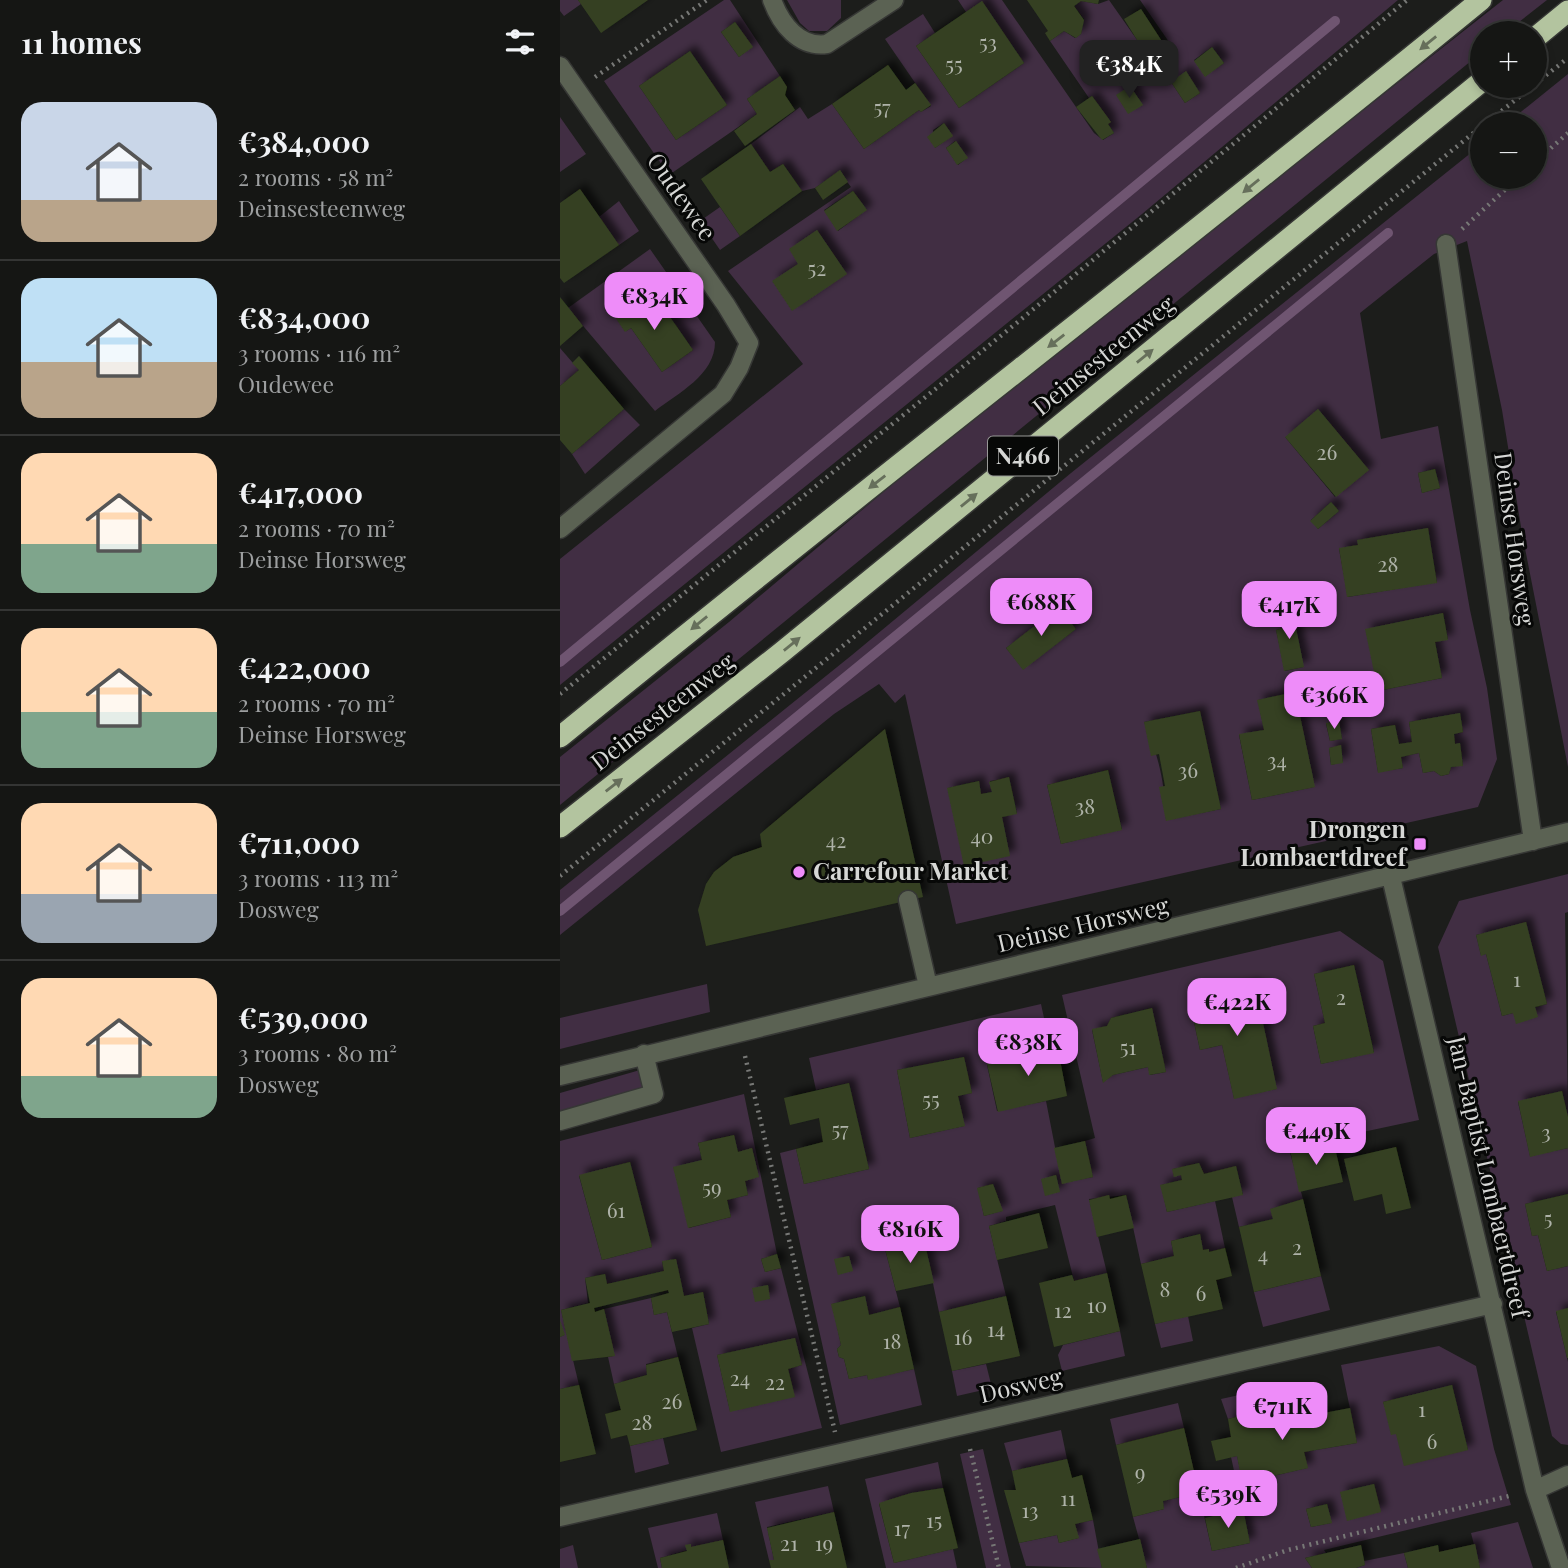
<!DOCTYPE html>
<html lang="en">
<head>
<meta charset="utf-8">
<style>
  :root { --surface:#151614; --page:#1e1f1d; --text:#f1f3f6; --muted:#9d9fa0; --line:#343534; --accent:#ee8cf9 }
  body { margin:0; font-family:"Playfair Display",serif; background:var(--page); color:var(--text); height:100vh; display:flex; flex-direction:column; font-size:26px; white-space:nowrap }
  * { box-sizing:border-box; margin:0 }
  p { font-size:23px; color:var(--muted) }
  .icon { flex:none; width:38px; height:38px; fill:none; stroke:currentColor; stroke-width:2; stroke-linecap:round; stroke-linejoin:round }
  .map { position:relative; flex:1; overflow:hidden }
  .details { display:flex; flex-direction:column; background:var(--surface); width:560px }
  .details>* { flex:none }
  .buttons { position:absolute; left:910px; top:21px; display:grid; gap:14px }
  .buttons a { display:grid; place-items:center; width:77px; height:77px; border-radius:50%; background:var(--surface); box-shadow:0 4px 10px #0003,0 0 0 2px var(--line); font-size:35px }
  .price { position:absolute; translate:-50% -60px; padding:0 16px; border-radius:14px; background:var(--accent); color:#111; font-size:23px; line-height:46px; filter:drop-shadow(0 2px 4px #0008) }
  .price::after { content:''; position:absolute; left:50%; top:42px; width:21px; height:16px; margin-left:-10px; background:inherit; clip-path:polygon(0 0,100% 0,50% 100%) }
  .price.on { background:#222; color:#fff }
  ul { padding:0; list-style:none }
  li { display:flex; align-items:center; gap:21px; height:175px; padding:0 21px }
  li+li { border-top:2px solid var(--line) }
  li span { display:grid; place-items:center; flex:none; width:196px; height:140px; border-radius:21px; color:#555 }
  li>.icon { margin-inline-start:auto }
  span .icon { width:84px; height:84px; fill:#fffc; stroke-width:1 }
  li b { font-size:30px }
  h2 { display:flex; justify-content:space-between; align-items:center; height:84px; padding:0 21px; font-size:30px }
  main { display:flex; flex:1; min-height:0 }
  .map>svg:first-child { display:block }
  .green { fill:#412e43; fill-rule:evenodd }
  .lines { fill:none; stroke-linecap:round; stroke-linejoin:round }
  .stream { stroke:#6f5571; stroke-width:10 }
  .building { fill:#344121; filter:url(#shadow) }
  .minor-casing { stroke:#363735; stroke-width:21 }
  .highway-casing { stroke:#363735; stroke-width:24 }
  .path { stroke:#777876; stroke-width:4.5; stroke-dasharray:2 5; stroke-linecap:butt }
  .minor { stroke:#5b6253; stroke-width:18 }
  .highway { stroke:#b3c49f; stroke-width:21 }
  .oneway { fill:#666f5b }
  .poi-dot { fill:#ee8cf9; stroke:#070807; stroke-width:2.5 }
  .labels { text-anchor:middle; stroke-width:6; stroke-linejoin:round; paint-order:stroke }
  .number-label { font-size:21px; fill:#aeb2a8 }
  .shield { fill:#070807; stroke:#989997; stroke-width:2 }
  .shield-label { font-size:23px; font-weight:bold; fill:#d6d7d5 }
  .street-label { font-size:24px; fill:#d6d7d5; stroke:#070807 }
  .poi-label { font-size:24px; font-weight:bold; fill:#d6d7d5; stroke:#070807; text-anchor:end }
</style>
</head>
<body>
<main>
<section class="details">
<h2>11 homes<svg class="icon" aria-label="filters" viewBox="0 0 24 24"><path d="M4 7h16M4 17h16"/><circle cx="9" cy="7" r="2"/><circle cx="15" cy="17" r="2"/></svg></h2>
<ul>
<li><span style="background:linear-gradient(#c9d6e8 70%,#b9a48a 0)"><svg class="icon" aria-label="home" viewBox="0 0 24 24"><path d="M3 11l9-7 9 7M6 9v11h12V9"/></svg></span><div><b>€384,000</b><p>2 rooms · 58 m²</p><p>Deinsesteenweg</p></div></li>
<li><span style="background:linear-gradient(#bfe0f5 60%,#b9a48a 0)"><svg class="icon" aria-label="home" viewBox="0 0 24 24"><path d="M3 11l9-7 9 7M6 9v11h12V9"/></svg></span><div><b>€834,000</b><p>3 rooms · 116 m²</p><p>Oudewee</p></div></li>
<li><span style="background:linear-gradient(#ffd9b3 65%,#7fa58c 0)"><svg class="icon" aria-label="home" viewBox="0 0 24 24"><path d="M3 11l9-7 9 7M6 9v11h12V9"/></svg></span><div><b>€417,000</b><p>2 rooms · 70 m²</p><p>Deinse Horsweg</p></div></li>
<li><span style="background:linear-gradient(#ffd9b3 60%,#7fa58c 0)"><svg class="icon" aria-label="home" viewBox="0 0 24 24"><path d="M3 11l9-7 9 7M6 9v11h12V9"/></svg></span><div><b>€422,000</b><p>2 rooms · 70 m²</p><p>Deinse Horsweg</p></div></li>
<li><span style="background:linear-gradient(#ffd9b3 65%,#9aa5b1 0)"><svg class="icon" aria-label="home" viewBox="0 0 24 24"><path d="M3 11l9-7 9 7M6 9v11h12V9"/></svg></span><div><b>€711,000</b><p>3 rooms · 113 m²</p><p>Dosweg</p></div></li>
<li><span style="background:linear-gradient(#ffd9b3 70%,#7fa58c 0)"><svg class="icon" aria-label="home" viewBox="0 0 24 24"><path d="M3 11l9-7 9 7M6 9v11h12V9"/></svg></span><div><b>€539,000</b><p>3 rooms · 80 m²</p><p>Dosweg</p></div></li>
</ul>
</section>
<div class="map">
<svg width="1008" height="1568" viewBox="0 0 1008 1568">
  <defs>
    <filter id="shadow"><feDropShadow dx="6" dy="-6" stdDeviation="3.5" flood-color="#0009"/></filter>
  </defs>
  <rect width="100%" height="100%" fill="#1c1d1b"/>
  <path class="green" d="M0,0H18L21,4L4,16L0,11Z
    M164,0H170L220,76L187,99L197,114L109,175L44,81ZM175,22L192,47L179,57L161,32ZM130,51L167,105L116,140L79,86Z
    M227,0H281V18L267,31H249L240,23Z
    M398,0H442L534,133L543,140L554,133L548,124L550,122L532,96L529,98L490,41L504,31L515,38L521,34L524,19L514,6L521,1L538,4L549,0L582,47L588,44L595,53L609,42L580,0H838L582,214L0,685V559L243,364L168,271L291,187L279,171L255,188L242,191L223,164L210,172L191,144L240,107L248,119L272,104L304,149L359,110L361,112L371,106L325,39L363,14L375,33L356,46L399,108L464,63L422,2L406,12ZM652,47L664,63L645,76L634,60ZM626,72L640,93L625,103L611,82ZM384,123L392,136L375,148L373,130ZM395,141L407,158L398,165L386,148ZM293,191L306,210L278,231L264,210Z
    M943,0H987L945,33H922V52L0,805V757L169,622L397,430Z
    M1008,74V767L962,533L942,410L907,241L874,254L800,313L821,439L878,426L910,610L927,688L937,759L918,807L396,924L345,694L335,703L319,684L274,714L0,935V890L292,655L511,473L922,144V177H975V124H946ZM725,437L808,470L775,497ZM875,469L880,488L862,493L858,473ZM771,502L779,511L758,529L751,520ZM868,529L877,582L788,597L779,549L798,545V540ZM731,604L743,667L725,671L716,630L724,628L720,607ZM500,607L516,629L463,669L446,648ZM883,613L888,639L875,642L882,678L818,691ZM735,692L754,787L692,800L679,735L704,730L698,700ZM640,711L661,809L606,820C605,784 599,756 584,722ZM900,714L903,732L894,734L895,744H900L903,765L891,767L889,774L881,776L874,771L863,773L859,753L841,757L843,768L818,772L811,729L835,725L839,744L852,742L849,722ZM779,721L782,739L770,741L766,724ZM781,746L783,762L771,765L769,748ZM548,770L562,829L501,844L487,785ZM449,778L457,813L442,817L388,788L418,781L421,794L432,792L430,781Z
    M0,117L26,154L0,172Z
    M59,201L79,231L59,245L39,217Z
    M160,207L180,236L160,250L140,221Z
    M90,249L155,342C155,375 118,393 95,411L8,308ZM101,304L133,350L102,372L71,328L65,332Z
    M0,348L19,370L0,386Z
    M64,409L80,425L25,474L12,454Z
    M1008,874V912L1005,913L1008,1117L1002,1091L958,1102L970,1156L1008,1148V1194L965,1204L972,1236L978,1235L987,1271L1008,1266V1308L996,1312L1008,1362V1445L1001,1444L992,1436L878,947L899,901ZM966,923L987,1004L942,1016L926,954L921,955L916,935Z
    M780,931L823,961L859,1120L770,1139L765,1121L746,1125L750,1144L729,1149L743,1199L711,1209L713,1219L679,1227L672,1197L683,1194L676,1167L644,1174L638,1163L613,1169L614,1176L621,1175L622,1180L601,1185L607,1212L655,1201L665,1248L649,1252L648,1249L643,1250L639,1234L611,1241L614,1256L581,1264L566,1195L529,1199L547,1273L514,1281L495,1205L446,1217V1221L429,1226L446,1296L379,1312L363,1236L325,1249L340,1307L309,1315L304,1296L272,1304L281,1345L277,1349L279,1357L284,1359L289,1379L307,1375L308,1379L354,1369L362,1405L280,1425L220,1153L236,1149L244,1184L309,1169L289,1083L256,1090L249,1058L481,1004L489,1041L469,1046L470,1055L427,1065L437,1111L486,1101L502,1183L533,1177L525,1141L535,1138L502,995ZM794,965L814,1052L761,1064L753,1026L765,1023L754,974ZM695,985L716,1089L674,1098L662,1045L640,1050L629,999ZM591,1008L606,1072L590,1075L588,1067L553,1075L543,1082L532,1030L547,1026L551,1018ZM404,1057L412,1093L398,1096L404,1126L350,1138L337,1070ZM433,1184L442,1211L424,1216L418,1188Z
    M147,984L150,1012L0,1049V1018Z
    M87,1068L94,1094L0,1121V1093Z
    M184,1094L217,1254L201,1259L205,1272L221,1268L262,1428L161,1452L132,1328L149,1324L143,1292L124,1296L115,1259L102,1262L104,1271L47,1284L44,1274L25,1278L28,1303L1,1310L19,1385L0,1389V1337L4,1335L0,1322V1141ZM173,1135L178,1152L192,1149L185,1181L188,1195L167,1200L171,1217L129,1228L142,1160L138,1143ZM70,1162L92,1247L42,1260L19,1176ZM235,1339L242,1365L228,1369L170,1411L157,1355Z
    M761,1276L770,1310L703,1327L694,1292Z
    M91,1298L94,1315L107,1312L118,1357L86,1364L87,1375L54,1384L48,1357L54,1356L44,1309Z
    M628,1316L633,1341L601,1348L595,1324Z
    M560,1331L565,1356L502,1371L498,1355L503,1345Z
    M879,1346L916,1366L934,1449L951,1505L764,1550L766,1553L745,1558L752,1568H587L573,1517L604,1509L603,1501L639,1493L652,1551L690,1543L671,1457L677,1456L683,1483L747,1468L744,1452L797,1443L781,1365ZM892,1386L908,1450L836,1434L823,1402ZM767,1504L771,1523L751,1527L746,1509Z
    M426,1364L432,1388L397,1396L392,1371Z
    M733,1383L741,1416L706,1424L700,1411L668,1419L661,1399Z
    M618,1403L624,1428L556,1445L550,1419Z
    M501,1430L507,1459L452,1471L444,1443Z
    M103,1438L109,1464L75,1473L70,1446Z
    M423,1449L451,1568H426L400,1454Z
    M378,1462L383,1488L351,1493L319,1504L334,1563L393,1549L397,1568H326L305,1479Z
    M268,1486L274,1512L207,1527L214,1560H209L195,1502Z
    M157,1513L163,1540L100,1558L102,1568H98L88,1528Z
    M533,1520L542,1568L466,1566L459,1543L497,1535L499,1543L518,1538L515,1524Z
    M958,1522L973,1568H920L911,1533Z
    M13,1545L18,1568H0V1549Z
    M844,1553L848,1568H796L805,1565L804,1561Z"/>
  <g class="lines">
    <path class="stream" d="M0,662L775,21
      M0,911L828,233"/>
  </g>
  <path class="building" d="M18,0H88L41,33Z
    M467,0H539L538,4L521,1L514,6L524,20L521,34L516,38L504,31L490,41L485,33L488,31Z
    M422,1L464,63L399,108L356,46Z
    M581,9L605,46L594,53L588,44L582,48L564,19Z
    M175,22L193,47L179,57L161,32Z
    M652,47L664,63L645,77L634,61Z
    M130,51L167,105L116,140L79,86Z
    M328,65L346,90L355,83L371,105L361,112L359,110L304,149L272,104Z
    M626,71L640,93L625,103L611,82Z
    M220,76L227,87L225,95L235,110L185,146L174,131L197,114L187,99Z
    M570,86L583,105L568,114L556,95Z
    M532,96L551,122L548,124L554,133L542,140L516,107Z
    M384,123L393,136L375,148L367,137Z
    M396,141L408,158L397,165L386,148Z
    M191,144L210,172L223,164L242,191L180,236L141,179Z
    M280,170L288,182L263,200L255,188Z
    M20,189L59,245L4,283L0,278V203Z
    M293,191L307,210L277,231L264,211Z
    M257,230L287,274L232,311L212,281L238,264L229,249Z
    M81,294L92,310L101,304L133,350L102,372L71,328L65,332L53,314Z
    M0,297L23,326L0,346Z
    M19,356L64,409L12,454L0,440V386L19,370L12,363Z
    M758,409L809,470L776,497L725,437Z
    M875,469L880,488L862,493L858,473Z
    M771,502L779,511L758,529L750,521Z
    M868,528L877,583L787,597L779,548L798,545L797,540Z
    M731,604L744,667L724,671L716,630L724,628L720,607Z
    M499,607L516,629L463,670L446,648Z
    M883,613L888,640L875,642L882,678L818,691L805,629Z
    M735,692L755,787L692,800L679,734L704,730L697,700Z
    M640,711L661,809L606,821L599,787L605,786L599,754L591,756L584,722Z
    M900,713L903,732L894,734L895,744L900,743L903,766L891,767L889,774L881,776L874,771L863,773L859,753L841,757L843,768L818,773L811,729L835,725L839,744L852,742L849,722Z
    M779,721L782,739L770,741L766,723Z
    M325,729L363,897L146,946L138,910L146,884L154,872L173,857L202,847L200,834Z
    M781,745L783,763L771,765L769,748Z
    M548,770L562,830L501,844L487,785Z
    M449,777L457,814L442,817L450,856L404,866L387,788L419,781L421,794L432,792L429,782Z
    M966,922L987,1004L975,1007L978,1017L956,1024L953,1013L942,1016L926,954L921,956L916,935Z
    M794,965L814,1053L761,1064L753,1026L765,1023L754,974Z
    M695,985L717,1089L674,1099L662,1045L640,1050L629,999Z
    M592,1008L606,1072L589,1075L588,1067L553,1075L543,1083L532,1029L547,1026L551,1018Z
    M496,1039L507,1096L438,1112L427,1064L470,1055L468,1046Z
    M404,1057L412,1093L398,1096L405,1126L350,1138L337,1070Z
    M289,1083L309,1169L244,1184L236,1149L263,1142L259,1118L230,1125L224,1098Z
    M1002,1091L1008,1117V1148L970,1157L958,1101Z
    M765,1121L770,1139L750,1144L746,1125Z
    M174,1135L178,1152L192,1148L199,1177L185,1181L188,1195L167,1200L171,1217L128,1228L113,1167L142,1160L138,1143Z
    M525,1141L533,1177L502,1184L494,1148Z
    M774,1144L783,1182L739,1192L730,1150Z
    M836,1147L851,1208L826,1214L822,1194L794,1201L784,1159Z
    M70,1162L92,1247L42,1260L19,1175Z
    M639,1163L644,1174L676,1166L683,1195L607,1212L600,1185L622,1180L621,1175L614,1177L612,1169Z
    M496,1175L500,1192L485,1196L481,1179Z
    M433,1184L443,1211L424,1216L417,1188Z
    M1008,1194V1266L987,1271L978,1235L972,1236L965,1204Z
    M549,1195L550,1199L566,1195L574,1228L537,1237L529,1200Z
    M743,1199L761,1276L694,1292L679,1227L713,1219L710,1209Z
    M479,1213L488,1248L437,1260L429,1226Z
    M640,1234L643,1250L649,1249V1252L665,1248L672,1276L656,1280L663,1309L595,1324L581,1264L614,1256L611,1241Z
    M363,1236L374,1283L336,1291L325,1249Z
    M217,1254L221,1268L205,1272L201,1259Z
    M289,1256L293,1271L278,1275L274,1259Z
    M116,1259L124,1296L143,1292L149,1324L112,1332L107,1312L94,1315L91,1298L109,1293L108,1290L34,1308L35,1312L44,1309L55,1356L12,1361L1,1310L30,1303L25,1278L45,1274L47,1284L104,1271L102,1261Z
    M547,1273L560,1331L494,1347L479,1283L512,1275L514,1281Z
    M208,1285L210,1299L195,1302L192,1288Z
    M305,1296L309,1315L340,1307L354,1369L308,1380L307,1375L289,1379L284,1359L279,1357L277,1349L281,1345L271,1304Z
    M446,1296L460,1356L392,1371L379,1312Z
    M1008,1308V1358H1007L996,1311Z
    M0,1320L5,1335L0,1337Z
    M235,1338L242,1365L228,1369L235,1397L170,1412L157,1355Z
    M118,1357L137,1430L70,1446L67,1435L51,1439L45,1414L61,1410L54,1384L87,1375L86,1365Z
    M19,1385L36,1454L0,1462V1389Z
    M892,1385L908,1450L844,1466L836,1434L831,1435L823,1402Z
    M790,1408L797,1443L744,1452L748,1468L682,1483L677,1456L656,1461L651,1441L671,1437L668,1419L700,1411L706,1424Z
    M624,1428L639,1493L603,1501L604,1509L573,1517L556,1445Z
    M507,1459L512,1478L522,1475L533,1520L515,1524L519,1538L499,1543L497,1535L459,1543L444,1490H456L452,1471Z
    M814,1484L821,1512L787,1521L780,1492Z
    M383,1488L398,1548L334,1563L319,1503L351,1493Z
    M767,1504L772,1523L751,1527L746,1509Z
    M683,1509L690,1543L652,1551L645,1518Z
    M274,1512L287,1568H211L209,1560H214L207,1528Z
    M580,1539L587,1568H542L537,1549Z
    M163,1540L169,1568H102L100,1558L127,1551L125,1545L131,1544V1547Z
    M915,1544L920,1568H848L844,1553L878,1545L879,1552Z
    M801,1545L805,1565L796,1568H752L745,1558Z"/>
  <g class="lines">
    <g class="minor-casing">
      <path id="minor" d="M212,0C221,24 239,48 267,44L334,0
        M0,66L166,305L189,343L179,368L163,394L0,529
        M886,244L973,841
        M831,877L975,1490L1001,1568
        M348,900L368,986
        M0,1076L1008,832
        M0,1121L94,1094L84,1054
        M975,1490L1008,1475
        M0,1517L933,1304"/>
    </g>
    <g class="highway-casing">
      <path id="highway" d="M975,38L1008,11
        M0,737C304,488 617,249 921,0
        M0,827L222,652L922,81"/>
    </g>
    <path class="path" d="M35,77L147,0
      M975,84L1008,58
      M925,124L973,86
      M975,162L1008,133
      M902,229L959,177
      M0,694L459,321L847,0
      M0,876L922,126
      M185,1056L275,1432
      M410,1449L439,1568
      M676,1568L728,1550L953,1495"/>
    <use href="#minor" class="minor"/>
    <use href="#highway" class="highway"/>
  </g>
  <defs><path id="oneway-solid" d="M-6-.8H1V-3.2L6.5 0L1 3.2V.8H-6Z" transform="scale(1.75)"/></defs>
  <g class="oneway">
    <use href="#oneway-solid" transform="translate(868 43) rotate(141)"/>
    <use href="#oneway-solid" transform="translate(691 186) rotate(141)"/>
    <use href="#oneway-solid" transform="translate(496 341) rotate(142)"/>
    <use href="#oneway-solid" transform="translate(585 356) rotate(-39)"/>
    <use href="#oneway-solid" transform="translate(317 482) rotate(142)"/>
    <use href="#oneway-solid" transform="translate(409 500) rotate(-39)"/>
    <use href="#oneway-solid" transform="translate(139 623) rotate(141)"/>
    <use href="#oneway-solid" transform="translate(232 644) rotate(-39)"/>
    <use href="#oneway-solid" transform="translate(54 785) rotate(-38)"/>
  </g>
  <g class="poi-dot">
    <rect x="853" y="837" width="14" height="14" rx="3.5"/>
    <circle cx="239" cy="872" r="7"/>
  </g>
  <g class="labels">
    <g class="number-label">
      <text x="428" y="50">53</text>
      <text x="394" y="72">55</text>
      <text x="322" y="115">57</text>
      <text x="257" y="276">52</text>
      <text x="767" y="460">26</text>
      <text x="828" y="572">28</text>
      <text x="717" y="768">34</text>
      <text x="628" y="778">36</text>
      <text x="525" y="814">38</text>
      <text x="422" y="844">40</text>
      <text x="276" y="848">42</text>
      <text x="957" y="987">1</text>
      <text x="781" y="1005">2</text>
      <text x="568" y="1055">51</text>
      <text x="371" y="1107">55</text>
      <text x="280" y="1137">57</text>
      <text x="986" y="1140">3</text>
      <text x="152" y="1195">59</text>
      <text x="56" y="1218">61</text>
      <text x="988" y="1226">5</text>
      <text x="737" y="1255">2</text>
      <text x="703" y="1262">4</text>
      <text x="605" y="1297">8</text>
      <text x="641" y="1301">6</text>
      <text x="537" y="1313">10</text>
      <text x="503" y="1318">12</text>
      <text x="436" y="1337">14</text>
      <text x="403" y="1345">16</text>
      <text x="332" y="1349">18</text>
      <text x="180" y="1386">24</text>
      <text x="215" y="1390">22</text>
      <text x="112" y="1409">26</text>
      <text x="862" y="1417">1</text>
      <text x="82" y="1430">28</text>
      <text x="872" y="1449">6</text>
      <text x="580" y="1480">9</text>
      <text x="508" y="1506">11</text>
      <text x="470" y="1518">13</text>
      <text x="374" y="1528">15</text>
      <text x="342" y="1536">17</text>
      <text x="229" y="1551">21</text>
      <text x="264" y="1551">19</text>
    </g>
    <rect class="shield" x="428" y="436.5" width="70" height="39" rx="5"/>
    <g class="shield-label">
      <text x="463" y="464">N466</text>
    </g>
    <g class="street-label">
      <text transform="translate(121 197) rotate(55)" y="8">Oudewee</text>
      <text transform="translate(544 356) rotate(-39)" y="8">Deinsesteenweg</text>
      <text transform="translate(954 539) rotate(82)" y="8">Deinse Horsweg</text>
      <text transform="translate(103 712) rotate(-38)" y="8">Deinsesteenweg</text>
      <text transform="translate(523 925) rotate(-13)" y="8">Deinse Horsweg</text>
      <text transform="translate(928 1177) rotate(77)" y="8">Jan-Baptist Lombaertdreef</text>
      <text transform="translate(461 1386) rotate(-13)" y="8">Dosweg</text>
    </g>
    <g class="poi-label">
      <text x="846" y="838">Drongen<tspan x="846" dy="28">Lombaertdreef</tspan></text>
      <text x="253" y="880" text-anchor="start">Carrefour Market</text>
    </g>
  </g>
</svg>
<div class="buttons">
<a>+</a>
<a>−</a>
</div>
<b class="price on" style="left:569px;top:100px">€384K</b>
<b class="price" style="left:94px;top:332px">€834K</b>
<b class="price" style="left:481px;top:638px">€688K</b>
<b class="price" style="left:729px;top:641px">€417K</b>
<b class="price" style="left:774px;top:731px">€366K</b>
<b class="price" style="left:677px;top:1038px">€422K</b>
<b class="price" style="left:468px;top:1078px">€838K</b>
<b class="price" style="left:756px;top:1167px">€449K</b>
<b class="price" style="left:350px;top:1265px">€816K</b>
<b class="price" style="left:722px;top:1442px">€711K</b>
<b class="price" style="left:668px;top:1530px">€539K</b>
</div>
</main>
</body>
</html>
